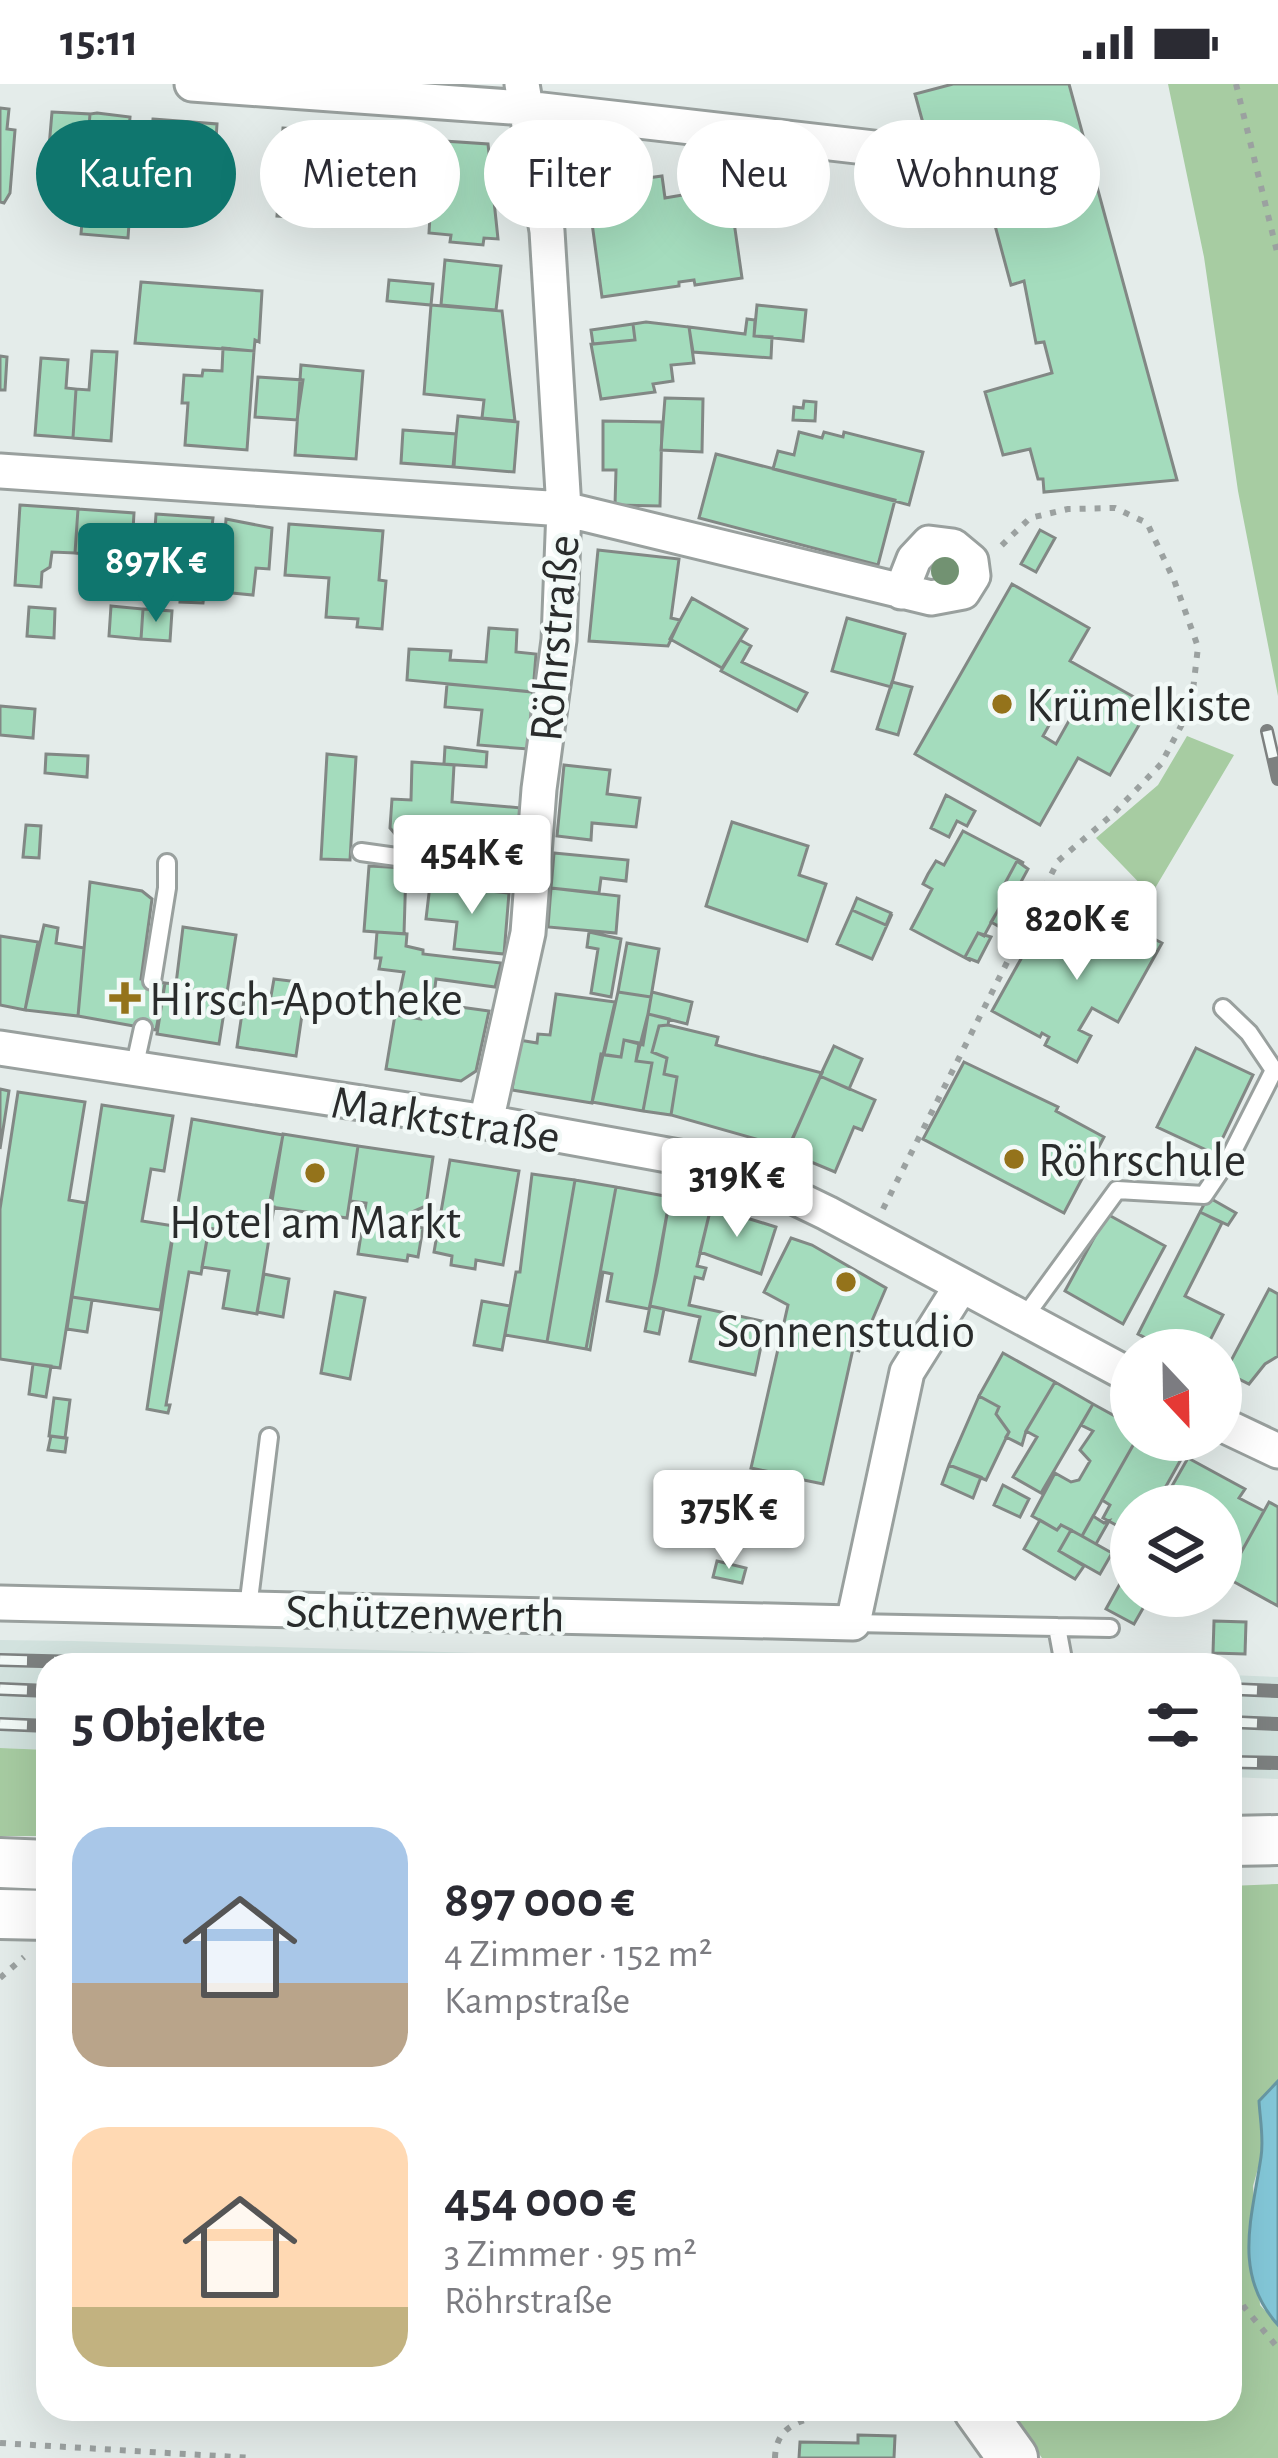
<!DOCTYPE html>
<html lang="de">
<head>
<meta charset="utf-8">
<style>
  :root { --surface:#fff; --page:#f7f7f7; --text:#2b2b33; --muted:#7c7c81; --accent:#0f766e }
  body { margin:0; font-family:"Alegreya Sans",sans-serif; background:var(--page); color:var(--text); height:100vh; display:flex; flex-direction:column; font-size:45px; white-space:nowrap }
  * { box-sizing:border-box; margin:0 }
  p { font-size:39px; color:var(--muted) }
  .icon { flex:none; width:66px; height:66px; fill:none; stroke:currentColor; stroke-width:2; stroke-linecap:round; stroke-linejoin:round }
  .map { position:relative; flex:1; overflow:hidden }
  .side { position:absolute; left:36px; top:1569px; width:1206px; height:768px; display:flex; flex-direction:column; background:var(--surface); border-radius:36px; box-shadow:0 12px 48px #0002 }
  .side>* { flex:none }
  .top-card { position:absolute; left:36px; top:36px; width:1206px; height:108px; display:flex; gap:24px }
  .needle { width:78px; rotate:158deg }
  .tools { position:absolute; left:1110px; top:1245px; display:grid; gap:24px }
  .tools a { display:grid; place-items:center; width:132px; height:132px; border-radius:50%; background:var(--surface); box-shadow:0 12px 48px #0002; font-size:60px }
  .price { position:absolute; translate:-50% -102px; padding:0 27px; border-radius:12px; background:#fff; color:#222; font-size:39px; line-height:78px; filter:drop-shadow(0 3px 6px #0008) }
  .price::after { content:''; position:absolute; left:50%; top:72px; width:36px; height:27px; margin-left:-18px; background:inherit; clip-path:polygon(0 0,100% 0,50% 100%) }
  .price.current { background:var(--accent); color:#fff }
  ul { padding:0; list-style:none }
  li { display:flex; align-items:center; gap:36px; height:300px; padding:0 36px }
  li span { display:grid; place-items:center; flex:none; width:336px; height:240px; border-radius:36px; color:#555 }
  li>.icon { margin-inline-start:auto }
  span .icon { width:144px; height:144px; fill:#fffc; stroke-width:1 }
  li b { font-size:51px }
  h2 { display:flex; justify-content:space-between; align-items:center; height:144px; padding:0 36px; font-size:51px }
  .chip { padding:0 42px; border-radius:54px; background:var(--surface); box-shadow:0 12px 48px #0002; font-size:42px; line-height:108px }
  .chip.current { background:var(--accent); color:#fff }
  .status { display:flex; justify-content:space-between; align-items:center; height:84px; padding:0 60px; background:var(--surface); direction:ltr }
  .status svg { height:33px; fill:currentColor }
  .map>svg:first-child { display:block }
  .built { fill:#d2e2de }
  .green { fill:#a7cca2 }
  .water { fill:#84c8d9; stroke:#6999a5; stroke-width:3 }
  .building { fill:#a4dcbd; stroke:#828885; stroke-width:3; fill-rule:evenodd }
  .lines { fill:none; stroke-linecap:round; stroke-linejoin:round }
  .lane-casing { stroke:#99a09e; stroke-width:22 }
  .street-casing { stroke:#99a09e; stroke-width:39 }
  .secondary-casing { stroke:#99a09e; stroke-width:54 }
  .path { stroke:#9ba1a0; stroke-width:6; stroke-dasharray:6 9; stroke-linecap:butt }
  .lane { stroke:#fff; stroke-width:16 }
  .street { stroke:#fff; stroke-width:33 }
  .secondary { stroke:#fff; stroke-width:48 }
  .rail-casing { stroke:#7d8180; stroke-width:14 }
  .rail { stroke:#f2f9f7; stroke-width:9; stroke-dasharray:27; stroke-linecap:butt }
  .tree { fill:#729272 }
  .poi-dot { fill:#94731b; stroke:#f2f9f7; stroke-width:4.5 }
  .labels { text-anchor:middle; stroke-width:9; stroke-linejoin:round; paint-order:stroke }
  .street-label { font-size:48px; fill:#2a2c2c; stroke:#f2f9f7 }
  .poi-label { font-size:48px; fill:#2a2c2c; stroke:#f2f9f7; text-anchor:start }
</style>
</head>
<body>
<div class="status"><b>15:11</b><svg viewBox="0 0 49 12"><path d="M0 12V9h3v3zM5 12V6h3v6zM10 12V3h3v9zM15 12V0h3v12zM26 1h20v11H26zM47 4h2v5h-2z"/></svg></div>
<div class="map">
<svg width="1278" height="2374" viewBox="0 0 1278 2374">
  <rect width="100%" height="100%" fill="#e4ecea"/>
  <path class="built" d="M0,1556L74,1557L883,1581H48V1666L0,1664Z
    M1230,1591L1278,1593V1695L1230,1693Z"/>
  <path class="green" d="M1168,0H1278V612L1238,407L1204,173Z
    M1187,652L1234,671L1151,811L1096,754L1158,701Z
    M0,1664L48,1666V1752H0Z
    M1278,1800V1997L1259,2017L1262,2070L1253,2102L1260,2221L1278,2241V2374H1042L1008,2325H1230V1802Z"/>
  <path class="water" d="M1278,1997V2241C1232,2190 1252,2134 1261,2073C1264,2055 1260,2035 1259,2017Z"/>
  <path class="building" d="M953,0H1069L1177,396L1044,408L1043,395H1038L1030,365L1003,371L985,308L1052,289L1044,258L1036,259L1024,197L1011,201L986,108L1009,101L1006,93L943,112L915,10Z
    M0,24L9,25L7,45L15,46L10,109L4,119L0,118Z
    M52,28L90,30L86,80L73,79L70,112L45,110Z
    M97,29L130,33L125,96H132L128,154L81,150L86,90L90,89V81L86,80L90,30Z
    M153,35L217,40L213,103L149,99Z
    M283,44L323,47L317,135L315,124L293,123L292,133L277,132Z
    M342,49L382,52L376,132L351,130L353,100L338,99Z
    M399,54L488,60L498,155L484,154L483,161L450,158L451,151L429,149L431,114L439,111L440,106L396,103Z
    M625,90L626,97L662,92L665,114L729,103L742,194L695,201L694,196L679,198V202L602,213L587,102L602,100L601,93Z
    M445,176L501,182L496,226L441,221Z
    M389,196L433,200L431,221L387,217Z
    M141,198L262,207L259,258L255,256L254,267L135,259Z
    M431,221L502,227L515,337L482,334L484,316L424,310Z
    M757,221L806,226L803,257L754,252Z
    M747,235L755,236L754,252L772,253L771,274L693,268L689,243L745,250Z
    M646,238L689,243L694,279L671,281L673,297L653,300L655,308L601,315L591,260L635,256L633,240Z
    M633,240L635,256L593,260L591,246Z
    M223,264L254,267L247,366L185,361L188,319H182L184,291L202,292L203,286L222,287Z
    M92,267L117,268L111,357L73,354L76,305L89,306Z
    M0,272L7,273L5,306H0Z
    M41,274L68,276L66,304L76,305L73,354L35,351Z
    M301,281L363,287L356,375L295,371Z
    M258,293L303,296L297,336L255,333Z
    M665,314L703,315L702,368L661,366Z
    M804,317L816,318L815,337L793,336L794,323L803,324Z
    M458,332L518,338L514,388L453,383Z
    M603,337L662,338L660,422L615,421L616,386H603Z
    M403,346L456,350L454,383L401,379Z
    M799,348L822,354L824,348L843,353L844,348L923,368L909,421L773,385L778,367L794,371Z
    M716,370L895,416L878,481L699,434Z
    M20,421L78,425L75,469L52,468L50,483L42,488L41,503L15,501Z
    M78,425L134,429L130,496L101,494L103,471L75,469Z
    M156,430L213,434L203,519L180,518L182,492L152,490Z
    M226,435L272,444L269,485L256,484L253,511L221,508Z
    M289,440L383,447L379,496L386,497L382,545L357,543L358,535L326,533L329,494L285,491Z
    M1040,446L1055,454L1036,488L1021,480Z
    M598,466L679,475L671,534L680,536L668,562L589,557Z
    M1012,500L1089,544L1070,577L1150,622L1110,691L1078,674L1040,741L915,670ZM1062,618L1075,626L1056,660L1043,652Z
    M692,514L747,545L722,584L670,555Z
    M111,522L143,525L141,555L109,552Z
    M29,523L55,525L54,554L27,552Z
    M143,525L172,527L170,557L141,555Z
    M847,534L905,550L891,603L832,587Z
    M489,544L517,546L516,568L536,570L533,608L407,596L409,565L451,567L450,576L486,578Z
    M740,556L751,562L742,578L807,609L797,627L721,587Z
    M892,598L912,603L898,651L877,645Z
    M447,600L533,608L528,665L478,661L482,626L445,623Z
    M0,622L35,625L33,654L0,651Z
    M445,663L487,668L486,683L444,680Z
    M46,670L88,672L87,693L45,689Z
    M327,670L356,673L350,776L321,775Z
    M412,678L454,681L452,718L522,724L518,766L401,757L390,744L392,715L411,716Z
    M564,681L610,686L607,710L640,714L636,743L592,739L591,756L557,752Z
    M946,711L975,727L967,742L957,737L949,753L931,744Z
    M732,738L808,762L799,791L826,800L807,857L706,822Z
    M26,741L41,742L39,774L23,773Z
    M963,747L1024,779L1017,777L1004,801L1010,804L984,852L978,849L965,873L971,877L911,845L932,805L923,800L928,790L936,777L944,781Z
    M554,769L628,776L626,797L601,794L599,809L551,804Z
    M1017,777L1028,785L1015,809L1004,801Z
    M369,782L406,784L404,850L364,847Z
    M90,798L142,807L152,815L141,895L165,899L156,946L78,932Z
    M430,801L509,809L504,870L454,865L457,838L426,835Z
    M551,804L619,812L616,849L548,843Z
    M857,814L891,829L886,841L852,826Z
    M1003,818L1009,821L998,842L991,838Z
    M1097,825L1162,859L1118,938L1092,924L1079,946L1091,952L1077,978L1045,961L1049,953L1042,949L1040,953L992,927L1032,855L1070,874Z
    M852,826L886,841L892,830L872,875L837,860Z
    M44,841L58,844L56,859L84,864L78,932L25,926Z
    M183,843L236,851L219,960L157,950L165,899L176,900Z
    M377,848L407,850L406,862L423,866V870L501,879L495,903L436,895L433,919L424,918L421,935L395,931L404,888L379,885L381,874H375Z
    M589,848L621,855L611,913L591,909L598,865L587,863Z
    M978,849L991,853L978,878L965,873Z
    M0,852L38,858L25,926L0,921Z
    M627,859L659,865L651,913L618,908Z
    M274,895L299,898L297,916L304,917L296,972L237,963L245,909L271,912Z
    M618,908L651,913L643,961L624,956L621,973L604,971Z
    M652,908L692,918L687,940L648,930Z
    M556,910L615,918L592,1019L512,1006L519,956L537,959L538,950L550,951Z
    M424,918L489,927L476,987L461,997L386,985L395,931L421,935Z
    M648,930L669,935L668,941L659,942L652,968L667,974L664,990L677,993L671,1031L643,1027L652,979L636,977Z
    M668,941L718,953L716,961L822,989L788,1064L671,1031L677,993L664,990L667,974L652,968L659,942Z
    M624,956L639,959L636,977L652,979L643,1027L592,1018L601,970L621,973Z
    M834,962L862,975L849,1005L820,992Z
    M1196,964L1253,991L1215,1070L1157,1043Z
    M964,978L1058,1023L1056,1027L1104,1053L1064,1129L923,1055Z
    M820,992L875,1016L862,1046L854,1043L835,1088L787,1068Z
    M0,1005L9,1007L0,1065Z
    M18,1008L85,1018L69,1116L86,1119L60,1284L0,1275V1125Z
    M102,1021L173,1032L164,1087L151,1085L142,1137L174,1142L160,1226L72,1213Z
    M192,1035L283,1051L265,1141L239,1137L237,1149L175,1138Z
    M283,1050L358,1062L347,1134L271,1123Z
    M358,1062L433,1073L426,1122L412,1128V1142L423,1144L418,1173L408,1171L407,1177L358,1170L366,1119L350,1117Z
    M450,1076L519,1087L503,1181L476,1176L475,1185L451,1181L452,1172L434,1168Z
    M532,1090L575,1096L547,1258L505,1251L516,1188H520Z
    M575,1096L616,1103L586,1265L547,1258Z
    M616,1103L670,1113L657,1189L649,1225L607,1217L612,1190L603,1188L590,1266L586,1265Z
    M670,1113L711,1123L697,1182L706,1184L703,1195L695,1193L689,1221L766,1238L755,1291L690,1277L700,1233L650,1222Z
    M1208,1113L1236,1129L1228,1141L1200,1128Z
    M271,1123H274L257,1230L223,1224L229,1187L202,1183L209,1144L237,1149L239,1137L265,1141Z
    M711,1123L776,1143L761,1190L700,1168Z
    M1200,1128L1222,1139L1185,1212L1223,1231L1205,1266H1169L1138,1250Z
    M1107,1130L1165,1162L1123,1240L1065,1207Z
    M175,1138L209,1144L201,1190L189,1188L166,1321H170L168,1329L147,1325Z
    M791,1154L812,1161L886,1204L859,1267L853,1265L823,1400L799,1395L797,1408L772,1403L775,1389L751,1384L788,1221L764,1208Z
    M264,1190L289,1195L283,1233L257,1228Z
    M1269,1205L1278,1210V1272L1265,1280L1249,1300L1225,1288Z
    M335,1208L365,1214L350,1295L321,1289Z
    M72,1213L92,1216L87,1248L67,1245Z
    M482,1217L510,1222L502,1266L474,1261Z
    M650,1222L664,1225L659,1250L645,1247Z
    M1003,1269L1055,1298L1026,1347L1022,1361L1006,1353L1009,1348L996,1330L999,1323L979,1312Z
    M33,1280L51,1282L46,1313L29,1310Z
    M1055,1298L1093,1320L1041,1409L1013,1393L1037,1353L1026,1347Z
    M979,1312L999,1323L996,1330L1009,1348L986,1396L949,1381Z
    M54,1314L70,1316L65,1354L49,1352Z
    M1093,1320L1131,1341V1356H1136L1082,1452L1061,1441L1057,1446L1032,1432L1055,1389L1071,1398L1079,1396L1090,1377L1080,1366L1093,1347L1081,1341Z
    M51,1352L67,1354L65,1368L48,1366Z
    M1136,1356H1159L1184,1370L1155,1422H1131V1449L1103,1434L1110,1421L1102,1416Z
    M1188,1374L1245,1405L1239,1414L1264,1427L1227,1494L1229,1488L1221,1484V1422H1187L1168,1409Z
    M949,1381L981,1393L973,1414L942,1400Z
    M1003,1401L1029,1415L1020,1433L994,1421Z
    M1269,1418L1278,1423V1522L1227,1494Z
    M1093,1432L1104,1439L1109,1437L1096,1460L1082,1452Z
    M1040,1436L1057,1446L1061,1441L1071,1446L1059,1467L1084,1482L1075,1495L1024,1465Z
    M1071,1446L1112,1469L1100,1490L1059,1467Z
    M717,1477L746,1484L742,1499L713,1493Z
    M1122,1496L1131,1501V1512H1150L1134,1540L1106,1525Z
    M1214,1537L1246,1538L1245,1570L1213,1569Z
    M858,2351L895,2352L894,2374H799L800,2358L858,2359Z"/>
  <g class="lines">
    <g class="lane-casing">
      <path id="lane" d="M361,768L532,792
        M152,897L167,804V779
        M134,985L143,944
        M1023,1235L1117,1106L1204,1111L1231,1071L1274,986L1249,949L1223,924
        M248,1524L269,1353
        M853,1539L1057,1543L1062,1570
        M1057,1543L1110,1544"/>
    </g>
    <g class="street-casing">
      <path id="street" d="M192,0L525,24L891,66
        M0,387L564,425L931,514L963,508L973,492L971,477L953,462L929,459L914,475L901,508
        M0,964L486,1038L706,1078L763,1098L827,1129L1131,1292
        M486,1038L528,849L539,705L559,556L564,425L547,147L522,0
        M1221,1340L1278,1367
        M0,1519L853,1539L907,1288L961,1202"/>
    </g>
    <g class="secondary-casing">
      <path id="secondary" d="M1230,1757L1278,1756
        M0,1779L48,1781
        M0,1830L48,1831
        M978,2325L1013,2374"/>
    </g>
    <path class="path" d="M1236,0L1278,172
      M883,1125L1058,777L1112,731L1161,680L1191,623L1198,563L1174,496L1147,439L1115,424L1068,425L1030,434L1000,463
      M0,1894L24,1873
      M1230,1919L1239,1796
      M1230,2194L1244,2223L1278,2264
      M0,2359L252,2374
      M775,2374C776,2334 813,2336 841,2325"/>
    <use href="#lane" class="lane"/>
    <use href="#street" class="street"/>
    <use href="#secondary" class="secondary"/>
    <g class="rail-casing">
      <path id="rail" d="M1267,647L1278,695
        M0,1576L208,1581
        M0,1605L48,1607
        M1230,1605L1278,1607
        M1230,1638L1278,1640
        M0,1640L48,1642
        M1230,1678L1278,1679"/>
    </g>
    <use href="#rail" class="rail"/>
  </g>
  <circle class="tree" cx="945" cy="487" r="14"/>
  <g class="poi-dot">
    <circle cx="1002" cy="620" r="12"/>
    <path d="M119 896h12v12h12v12h-12v12h-12v-12h-12v-12h12z"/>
    <circle cx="1014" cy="1075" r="12"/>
    <circle cx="315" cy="1089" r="12"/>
    <circle cx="846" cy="1198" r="12"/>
  </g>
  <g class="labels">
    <g class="street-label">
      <text transform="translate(553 554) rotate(-85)" y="17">Röhrstraße</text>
      <text transform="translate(446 1034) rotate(9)" y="17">Marktstraße</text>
      <text transform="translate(425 1528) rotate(1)" y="17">Schützenwerth</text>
    </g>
    <g class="poi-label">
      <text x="1026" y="637">Krümelkiste</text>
      <text x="149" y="931">Hirsch-Apotheke</text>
      <text x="1038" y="1092">Röhrschule</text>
      <text x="315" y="1154" text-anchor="middle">Hotel am Markt</text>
      <text x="846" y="1263" text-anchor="middle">Sonnenstudio</text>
    </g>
  </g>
</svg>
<div class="tools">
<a><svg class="needle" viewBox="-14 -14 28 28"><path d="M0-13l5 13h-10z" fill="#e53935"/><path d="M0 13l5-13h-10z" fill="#7c7c81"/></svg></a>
<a><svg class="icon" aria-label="layers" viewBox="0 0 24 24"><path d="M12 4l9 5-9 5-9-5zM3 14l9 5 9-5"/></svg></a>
</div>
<b class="price current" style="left:156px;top:541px">897K €</b>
<b class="price" style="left:472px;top:833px">454K €</b>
<b class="price" style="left:1077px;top:899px">820K €</b>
<b class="price" style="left:737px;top:1156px">319K €</b>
<b class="price" style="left:729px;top:1488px">375K €</b>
<div class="top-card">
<a class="chip current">Kaufen</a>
<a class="chip">Mieten</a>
<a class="chip">Filter</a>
<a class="chip">Neu</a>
<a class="chip">Wohnung</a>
</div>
<section class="side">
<h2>5 Objekte<svg class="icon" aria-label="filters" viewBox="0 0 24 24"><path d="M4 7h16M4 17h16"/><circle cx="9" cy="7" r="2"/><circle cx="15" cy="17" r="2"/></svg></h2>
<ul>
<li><span style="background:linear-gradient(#a9c7e8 65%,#b9a48a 0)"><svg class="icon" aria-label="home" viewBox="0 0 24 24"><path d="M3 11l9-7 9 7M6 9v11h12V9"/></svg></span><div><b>897 000 €</b><p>4 Zimmer · 152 m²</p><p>Kampstraße</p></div></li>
<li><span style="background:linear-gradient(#ffd9b3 75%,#c2b280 0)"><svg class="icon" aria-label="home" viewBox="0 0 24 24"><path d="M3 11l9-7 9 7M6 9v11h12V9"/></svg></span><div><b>454 000 €</b><p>3 Zimmer · 95 m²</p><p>Röhrstraße</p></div></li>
</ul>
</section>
</div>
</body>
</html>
